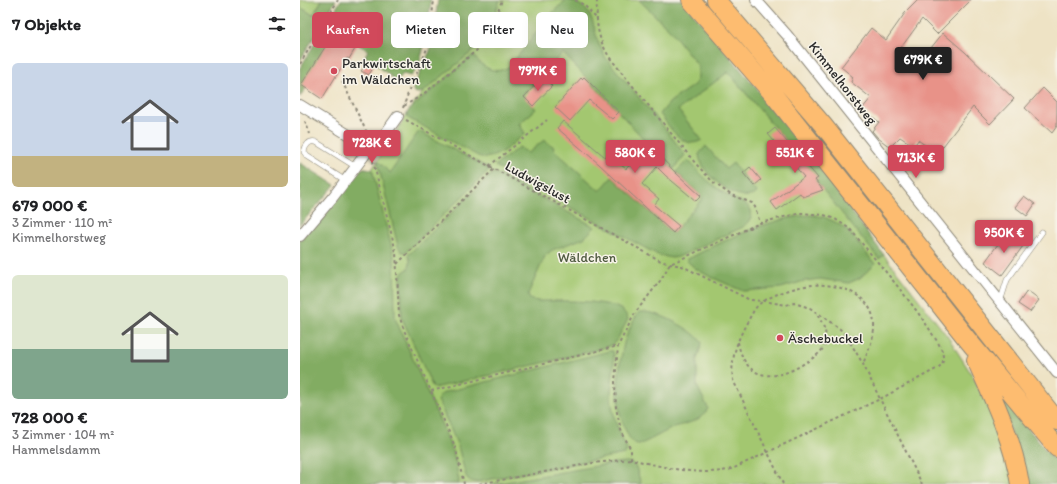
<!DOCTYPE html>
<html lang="de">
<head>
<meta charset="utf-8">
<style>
  :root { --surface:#fff; --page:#f6f6f6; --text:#202124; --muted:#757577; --accent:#d1495b }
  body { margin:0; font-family:Itim,sans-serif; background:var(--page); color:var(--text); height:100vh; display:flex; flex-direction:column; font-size:15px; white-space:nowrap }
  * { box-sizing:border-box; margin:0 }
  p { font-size:13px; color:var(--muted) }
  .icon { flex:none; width:22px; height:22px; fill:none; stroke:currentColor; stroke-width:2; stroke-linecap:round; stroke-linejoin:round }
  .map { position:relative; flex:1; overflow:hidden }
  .drawer { display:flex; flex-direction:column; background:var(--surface); width:300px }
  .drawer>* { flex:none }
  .top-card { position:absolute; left:12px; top:12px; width:380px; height:36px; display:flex; gap:8px }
  .price { position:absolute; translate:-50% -34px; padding:0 9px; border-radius:4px; background:var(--accent); color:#fff; font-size:13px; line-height:26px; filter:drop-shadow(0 1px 2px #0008) }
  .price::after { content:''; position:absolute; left:50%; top:24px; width:12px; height:9px; margin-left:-6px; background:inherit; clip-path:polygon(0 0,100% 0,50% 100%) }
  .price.active { background:#222; color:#fff }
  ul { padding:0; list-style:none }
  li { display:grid; align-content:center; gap:8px; height:212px; padding:0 12px }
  li span { display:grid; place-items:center; height:124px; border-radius:6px; color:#555 }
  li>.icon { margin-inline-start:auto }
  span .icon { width:72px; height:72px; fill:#fffc; stroke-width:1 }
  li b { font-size:17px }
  h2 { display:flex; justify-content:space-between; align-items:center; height:48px; padding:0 12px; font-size:17px }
  .chip { padding:0 14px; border-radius:6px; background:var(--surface); box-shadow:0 4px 16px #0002; font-size:14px; line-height:36px }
  .chip.active { background:var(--accent); color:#fff }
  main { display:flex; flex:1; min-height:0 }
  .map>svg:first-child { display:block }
  .green { fill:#a3c770; stroke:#67794e }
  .forest { fill:#82ac62; stroke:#566c46 }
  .building { fill:#e89288 }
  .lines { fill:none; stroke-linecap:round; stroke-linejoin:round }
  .lane-casing { stroke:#8c8778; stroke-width:6 }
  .street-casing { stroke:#8c8778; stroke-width:12 }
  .highway-casing { stroke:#8c8778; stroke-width:20 }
  .path { stroke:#8c8778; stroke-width:2; stroke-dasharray:3 3; stroke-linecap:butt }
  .lane { stroke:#fff; stroke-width:5 }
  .street { stroke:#fff; stroke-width:10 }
  .highway { stroke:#fdbc6f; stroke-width:18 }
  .poi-dot { fill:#d1495b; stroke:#f7f3e8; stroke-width:1.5 }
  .labels { text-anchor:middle; stroke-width:3; stroke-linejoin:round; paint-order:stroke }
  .poi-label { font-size:14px; fill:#2b2b2b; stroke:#f7f3e8; text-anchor:start }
  .street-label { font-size:14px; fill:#2b2b2b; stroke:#f7f3e8 }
  .park-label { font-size:14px; fill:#4f5a40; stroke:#f7f3e8 }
</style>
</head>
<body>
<main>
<section class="drawer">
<h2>7 Objekte<svg class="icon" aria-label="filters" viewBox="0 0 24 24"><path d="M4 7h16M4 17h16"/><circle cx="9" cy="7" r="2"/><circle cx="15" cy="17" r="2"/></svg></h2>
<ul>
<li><span style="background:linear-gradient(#c9d6e8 75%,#c2b280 0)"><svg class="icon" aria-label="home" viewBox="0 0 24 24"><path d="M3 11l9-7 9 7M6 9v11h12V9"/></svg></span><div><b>679 000 €</b><p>3 Zimmer · 110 m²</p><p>Kimmelhorstweg</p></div></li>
<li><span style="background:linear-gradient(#dfe7d0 60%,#7fa58c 0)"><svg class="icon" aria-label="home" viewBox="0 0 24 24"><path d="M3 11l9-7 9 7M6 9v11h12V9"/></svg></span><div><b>728 000 €</b><p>3 Zimmer · 104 m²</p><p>Hammelsdamm</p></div></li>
</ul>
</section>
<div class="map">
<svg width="757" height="484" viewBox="0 0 757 484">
  <rect width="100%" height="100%" fill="#f7f3e8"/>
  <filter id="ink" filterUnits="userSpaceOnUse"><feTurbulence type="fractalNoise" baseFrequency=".025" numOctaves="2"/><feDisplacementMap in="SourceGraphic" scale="8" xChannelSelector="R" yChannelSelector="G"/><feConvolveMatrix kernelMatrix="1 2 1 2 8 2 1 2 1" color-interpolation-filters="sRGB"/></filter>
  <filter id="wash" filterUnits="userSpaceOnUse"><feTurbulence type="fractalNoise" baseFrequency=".012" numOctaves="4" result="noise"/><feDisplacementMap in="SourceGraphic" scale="16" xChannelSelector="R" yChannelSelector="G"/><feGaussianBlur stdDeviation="0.9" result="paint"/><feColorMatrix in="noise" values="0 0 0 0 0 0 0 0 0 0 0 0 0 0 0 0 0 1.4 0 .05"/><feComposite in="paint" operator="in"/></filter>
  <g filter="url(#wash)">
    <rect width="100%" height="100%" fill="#eee3c5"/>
    <path class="green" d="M0,0H22L13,15L0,7Z
      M200,0H367L584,255L648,337L674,378L699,427L715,484H0L60,170L64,168L72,169L101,124L109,110L123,92L179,46L187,33Z"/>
    <path class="forest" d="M22,0H36L0,61V7L13,15Z
      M41,0H131C129,17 124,66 111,76L103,74L95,83L94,79L65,56L68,50L40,35L30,43L2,85L6,88L0,97V68Z
      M138,0H200L187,33L179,46L123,92L117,93L113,91V88L130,51L134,29Z
      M266,0C271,0 274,2 278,4C294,12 293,27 298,42C300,47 303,52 305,57L367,131L385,155L373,170L263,53L223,95L236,109L219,124L225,133C213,143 195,163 178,156L108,118L107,113L109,110L173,55C183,68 196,76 210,66L251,14Z
      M339,0H382L485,122L584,255L579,259L515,180L517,178L428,72L378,110L402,140C383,151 370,127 360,114L370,102L395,84L398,77V66L371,31Z
      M119,131L190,169L107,251L105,252H102L98,246L77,160L90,173Z
      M244,140L254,147L253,149L300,191L312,177L373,233L403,198L376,172L388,160C400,174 414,188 431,197C437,201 449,203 451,211C453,218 447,223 443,227L378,257L372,258L358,255L195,166L219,147L228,153Z
      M406,146L426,169L433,163L457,193C454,195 449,197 445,196C428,195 400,172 399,154Z
      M0,163L35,185L0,225Z
      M64,168L72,169L94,257L95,318L147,437L155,459L159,481L158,484H0V240L49,182L60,170Z
      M193,173L200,175L295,227L284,238L252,250L245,256L228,294L229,298L232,300L238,301C257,301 310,299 323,311C325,313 327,316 328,319L317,340L310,346L273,356L133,388L102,318L101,274L109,268L110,260L108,255Z
      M513,215C546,220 555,240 575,264L560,278L549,283L520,279L504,281L481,288L443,291L409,276L396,269L386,260C421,242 473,216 513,215Z
      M339,312C343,312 347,312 351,313C366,316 395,331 402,343L397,359V386L408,408C403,421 387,423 375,427C367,430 344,444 339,444C334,444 330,440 328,435C314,409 317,376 323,348C325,336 332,323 339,312Z
      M310,351H313C316,359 311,384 311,395C312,415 318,431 327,449L325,454L176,482C171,481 169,481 166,476L158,446L138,400C139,395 142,394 146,392Z
      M696,389L757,464V484H727Z
      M327,462L332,463L336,467L341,484H194L314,463Z"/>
    <g id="blocks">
      <path class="building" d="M618,0H671L637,34L622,19L600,49L618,64L643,33L665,52L714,99L690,124L673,107L637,154L618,140L614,146L600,137L590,147L578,138L572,131L579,122L562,109L571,98L551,82L553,77L541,67L571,28L586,40L605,13Z
        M40,35L58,44L49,59L47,58L22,99L1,85L27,44Z
        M67,62L74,66L69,75L61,71Z
        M243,77L252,86L233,106L224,97Z
        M284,77L319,112L312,119L289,100L270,121L255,107L281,78L282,79Z
        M743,88L757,102V126L752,133L725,108Z
        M263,121L305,157L308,154L326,169L342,151L338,147L345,141L376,173L401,196L396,201L366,176L357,167L342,184L359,199L354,205L379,226L373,233L299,164L257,128Z
        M475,128L518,178L515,180L523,190L503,197L500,193L477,210L471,202L504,177L468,134Z
        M450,167L461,180L454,186L443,173Z
        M724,196L735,204L727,216L715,207Z
        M706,233L723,246L702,275L685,262Z
        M727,291L739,300L730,312L718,304Z"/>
    </g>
  </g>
  <g filter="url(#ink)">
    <use href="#blocks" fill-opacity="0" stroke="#8c8778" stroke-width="1"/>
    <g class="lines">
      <g class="lane-casing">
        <path id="lane" d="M46,181L7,156L4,152C5,146 9,140 16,142L56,167
          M700,300L702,296L707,280L742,232"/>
      </g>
      <g class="street-casing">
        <path id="street" d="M456,0L487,35L757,373
          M0,105L70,148
          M0,236L33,197L70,148L80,141L98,116"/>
      </g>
      <g class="highway-casing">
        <path id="highway" d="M391,0L473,94L667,339L757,448
          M416,0L523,125L757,421
          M676,360C694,400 713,440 720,484"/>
      </g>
      <path class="path" d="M275,0L284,5L296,18
        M297,0C296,23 297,38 310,58L396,164L413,182L431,195L452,203L455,207L460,223
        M0,64L38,0
        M42,81L67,133
        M104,106L121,96L177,50L189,34L202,0
        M103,108L112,82L118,71L128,46L134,0
        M106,120L361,261L370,264L382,266L450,300L464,301L486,305L494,303L510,308L519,314L540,329L547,337L563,364L580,399L432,469C401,477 362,467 331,459V450L321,430L316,408L315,382L318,346L335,313L360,281L370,264L460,223L488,216L502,213L524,215L535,219L550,229C577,262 606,294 630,330C635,339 643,347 643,358C644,362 641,365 638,368L580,399L622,484
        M5,121L10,134
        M73,161L96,252L99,315L104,330L152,439L156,450L164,484
        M189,166L247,120
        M97,264L194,169
        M438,342C445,382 476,382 505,363C513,358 522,353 525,344C528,332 522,322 516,313
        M131,391L318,346
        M179,484L293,463L331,459
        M483,484L433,380C430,358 438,338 449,319C453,312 456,305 464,301C476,293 499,286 513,285C538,283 572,294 574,323C575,337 568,351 563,364"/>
      <use href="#lane" class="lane"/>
      <use href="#street" class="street"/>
      <use href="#highway" class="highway"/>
    </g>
  </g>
  <g class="poi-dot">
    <circle cx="34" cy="71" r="4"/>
    <circle cx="480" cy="338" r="4"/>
  </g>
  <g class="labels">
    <g class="poi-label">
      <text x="42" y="68">Parkwirtschaft<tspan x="42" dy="16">im Wäldchen</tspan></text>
      <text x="488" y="343">Äschebuckel</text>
    </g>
    <g class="street-label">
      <text transform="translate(543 83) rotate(52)" y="5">Kimmelhorstweg</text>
      <text transform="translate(238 182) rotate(29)" y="5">Ludwigslust</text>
    </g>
    <g class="park-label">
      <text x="287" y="262">Wäldchen</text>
    </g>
  </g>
</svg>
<b class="price active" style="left:623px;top:81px">679K €</b>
<b class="price" style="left:238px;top:92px">797K €</b>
<b class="price" style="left:72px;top:164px">728K €</b>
<b class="price" style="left:335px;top:174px">580K €</b>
<b class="price" style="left:495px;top:174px">551K €</b>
<b class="price" style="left:616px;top:179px">713K €</b>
<b class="price" style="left:704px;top:254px">950K €</b>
<div class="top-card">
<a class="chip active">Kaufen</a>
<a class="chip">Mieten</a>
<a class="chip">Filter</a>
<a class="chip">Neu</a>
</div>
</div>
</main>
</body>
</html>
